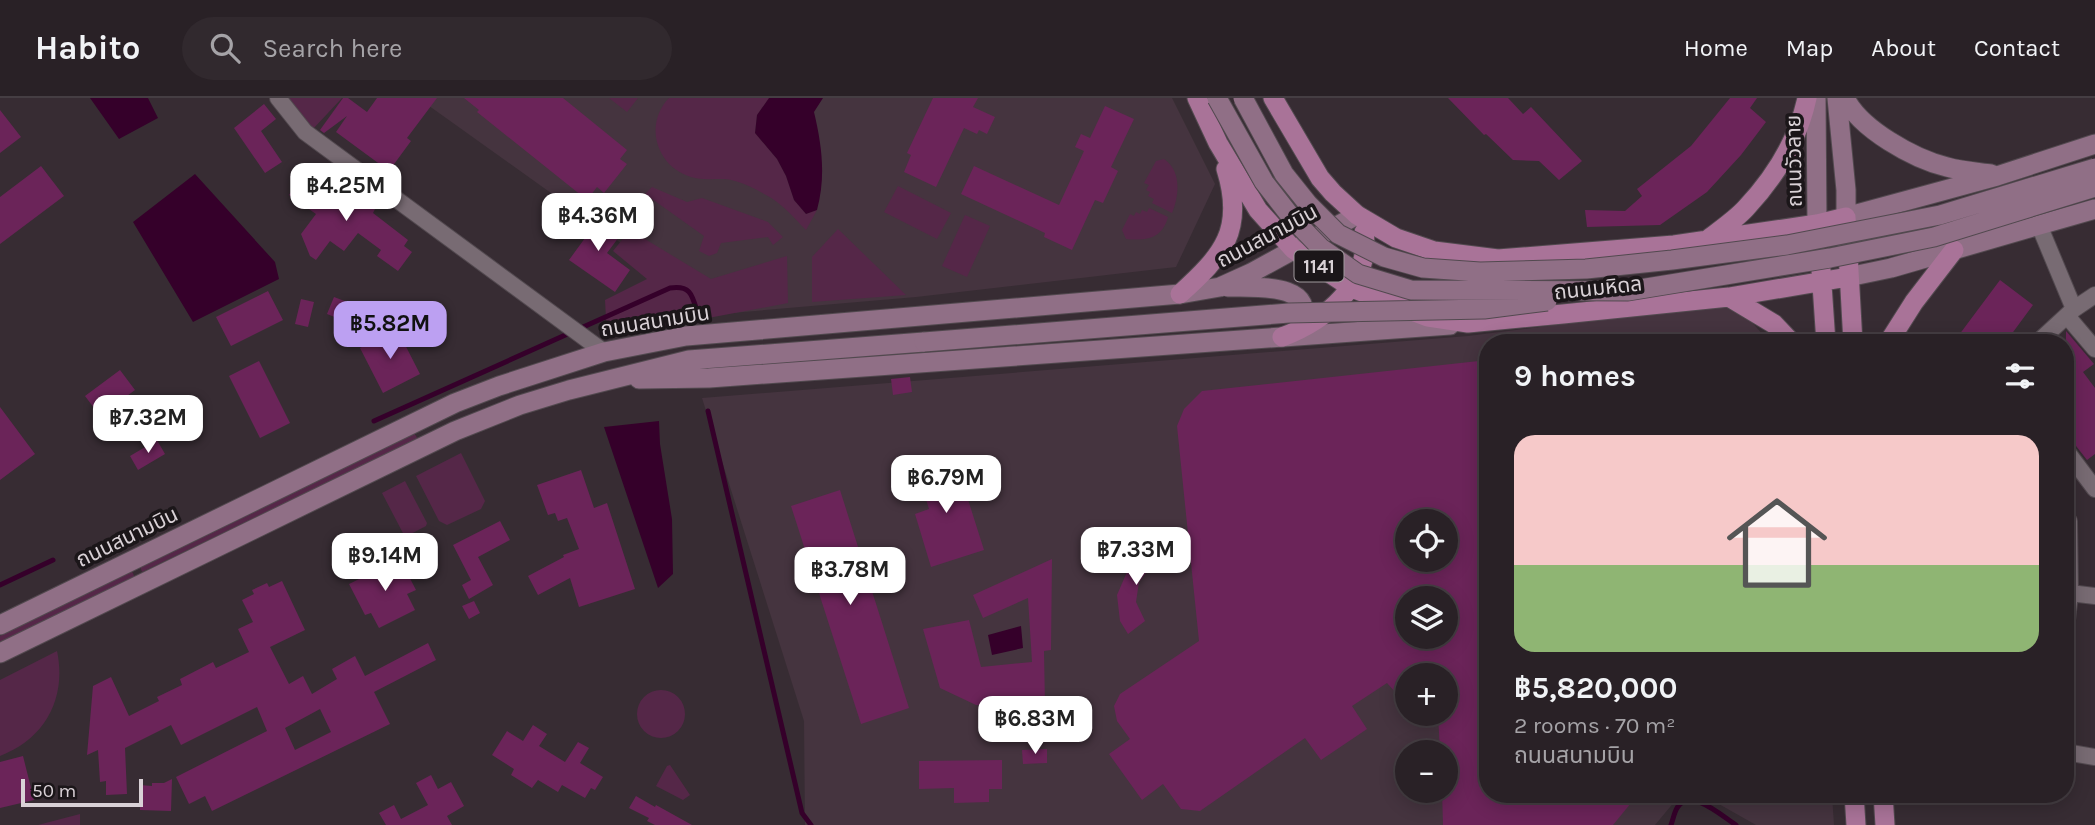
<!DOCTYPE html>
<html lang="en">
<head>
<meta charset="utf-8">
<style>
  :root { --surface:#292126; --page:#31292e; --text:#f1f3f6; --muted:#a5a3a7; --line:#453e43; --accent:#bca0f2 }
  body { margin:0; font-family:Karla,"Noto Sans Thai",sans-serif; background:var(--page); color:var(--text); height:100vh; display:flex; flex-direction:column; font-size:26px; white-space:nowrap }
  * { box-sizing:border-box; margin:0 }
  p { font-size:23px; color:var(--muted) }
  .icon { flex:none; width:38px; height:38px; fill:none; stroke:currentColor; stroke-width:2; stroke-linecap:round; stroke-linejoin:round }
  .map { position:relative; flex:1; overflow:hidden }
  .details { position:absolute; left:1479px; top:236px; width:595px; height:469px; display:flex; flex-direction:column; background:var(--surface); border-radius:28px; box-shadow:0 4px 18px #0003,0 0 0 2px var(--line) }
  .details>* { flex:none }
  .tools { position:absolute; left:1395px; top:411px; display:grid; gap:14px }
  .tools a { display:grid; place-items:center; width:63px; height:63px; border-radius:50%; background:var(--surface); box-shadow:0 4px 18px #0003,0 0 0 2px var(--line); font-size:35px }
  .scale { position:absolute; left:21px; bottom:18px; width:122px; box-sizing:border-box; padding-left:7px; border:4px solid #d9d1d6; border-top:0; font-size:19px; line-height:24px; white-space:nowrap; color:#d9d1d6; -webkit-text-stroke:5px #1b1619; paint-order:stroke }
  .price { position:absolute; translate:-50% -60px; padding:0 16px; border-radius:14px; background:#fff; color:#222; font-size:23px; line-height:46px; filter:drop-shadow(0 2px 4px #0008) }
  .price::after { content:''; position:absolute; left:50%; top:42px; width:21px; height:16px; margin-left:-10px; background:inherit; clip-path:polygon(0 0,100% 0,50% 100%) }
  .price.current { background:var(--accent); color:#111 }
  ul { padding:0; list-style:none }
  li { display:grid; align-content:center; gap:14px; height:371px; padding:0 35px }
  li+li { border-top:2px solid var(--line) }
  li span { display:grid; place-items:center; height:217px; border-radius:21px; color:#555 }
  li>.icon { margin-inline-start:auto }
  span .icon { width:126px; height:126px; fill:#fffc; stroke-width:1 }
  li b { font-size:30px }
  h2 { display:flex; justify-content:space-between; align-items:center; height:84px; padding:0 35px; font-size:30px }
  header { display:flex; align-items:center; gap:42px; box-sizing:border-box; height:98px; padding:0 35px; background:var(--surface); border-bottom:2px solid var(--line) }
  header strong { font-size:33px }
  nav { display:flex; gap:38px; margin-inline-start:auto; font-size:24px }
  .search { width:490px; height:63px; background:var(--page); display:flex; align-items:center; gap:18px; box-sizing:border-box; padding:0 24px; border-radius:38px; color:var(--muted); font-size:26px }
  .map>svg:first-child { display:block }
  .built { fill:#45343f; fill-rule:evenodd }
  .green { fill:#552748 }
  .water { fill:#35002a }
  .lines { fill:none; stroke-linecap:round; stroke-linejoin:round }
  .stream { stroke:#35002a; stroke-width:5 }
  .building { fill:#6b2459; fill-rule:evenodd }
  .minor-casing { stroke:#52494f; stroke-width:18 }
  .secondary-casing { stroke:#52494f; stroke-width:21 }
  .primary-casing { stroke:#52494f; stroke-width:21 }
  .minor { stroke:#786b73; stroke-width:16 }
  .secondary { stroke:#906f86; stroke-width:19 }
  .primary { stroke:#a97398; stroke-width:19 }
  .secondary-bridge-casing { stroke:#52494f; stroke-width:21; stroke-linecap:butt }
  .secondary-bridge { stroke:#906f86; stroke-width:19 }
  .labels { text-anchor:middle; stroke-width:7; stroke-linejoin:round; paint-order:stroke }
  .shield { fill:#1b1619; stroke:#a0999d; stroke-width:2 }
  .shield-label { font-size:19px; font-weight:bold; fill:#d9d1d6 }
  .street-label { font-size:21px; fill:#d9d1d6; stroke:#1b1619 }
</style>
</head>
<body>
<header>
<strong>Habito</strong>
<div class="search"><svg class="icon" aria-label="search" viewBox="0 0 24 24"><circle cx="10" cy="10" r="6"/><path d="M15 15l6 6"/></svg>Search here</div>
<nav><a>Home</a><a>Map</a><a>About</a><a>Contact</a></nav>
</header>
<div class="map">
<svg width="2095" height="727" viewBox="0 0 2095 727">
  <rect width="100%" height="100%" fill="#372c33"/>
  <path class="built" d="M418,0H1172L1215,86L1176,169L916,199L720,216Z
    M1722,206L1750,222L1770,245H1488V696L1680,697L1655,727H805L804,623L702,300L1468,238ZM1407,424H1446V462H1407ZM1407,500H1446V539H1407ZM1407,578H1446V616H1407ZM1407,654H1446V693H1407Z
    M1703,697H1832L1834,727H1756Z"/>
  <path class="green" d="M289,0H342L313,31Z
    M609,0H638L627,14Z
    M669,0H769L757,17L755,35L777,61L786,78L794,102L806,116L817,112L806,132C794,120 782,105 766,97C756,91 742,84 731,82C723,80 713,82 704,81C680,80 660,64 656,39C654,25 659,10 669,0Z
    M1164,61C1182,73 1179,98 1172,115L1152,105L1154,101L1148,98L1150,94L1146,92L1149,87L1144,85L1156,63Z
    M898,88L951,115L937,141L884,114Z
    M652,89L687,104L702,100L768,124L783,139L773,147L768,139L721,145L717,155L709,158L699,153L704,138L645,96Z
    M1149,110L1168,119C1162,141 1146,143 1126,141L1122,132L1130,116L1134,118L1136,114L1140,116L1142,112L1147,114Z
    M965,117L990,128L967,179L942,168Z
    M838,131L906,197L812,204V159Z
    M630,132L711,181L787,158L788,205L607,239L605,202L647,181L613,153Z
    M414,335L418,341L142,474L140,468Z
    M461,355L485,403L481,411L447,427L439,423L416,378Z
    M405,383L427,425L426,428L405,439L382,395Z
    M131,471L135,480L0,547V538Z
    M57,553C67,600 45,641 0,658V582Z
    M637 616a24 24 0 1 1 48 0a24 24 0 1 1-48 0Z
    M670,667L690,697L683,702L656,688L667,668Z
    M80,716V727H38Z"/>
  <path class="water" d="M90,0H148L158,20L119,41Z
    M769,0H823L814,14C822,48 826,78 817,112L806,116L794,102L786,78L777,61L755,35L757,17Z
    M195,76L275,164L279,181L193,224L133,124Z
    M659,323L660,346L672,421L673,476L658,490L604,329Z
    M1021,528L1023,550L992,557L988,537Z"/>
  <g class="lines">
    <path class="stream" d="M708,313L802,715L811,727
      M374,323L670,190C690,187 692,196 697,213
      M0,487L53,462
      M1671,727C1673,722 1674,715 1677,710C1689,688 1722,718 1736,727"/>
  </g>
  <path class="building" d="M343,0H348L367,14L377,0H437L407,40L411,43L389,73L336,34L347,18L324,35L320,32Z
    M464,0H563L627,52L620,61L627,66L604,95L597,89L587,102L477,14L479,12Z
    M933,0H978L973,9L995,19L987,36L979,32L977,36L964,30L936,89L904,74L911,57L907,55Z
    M1448,0H1508L1523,16L1531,9L1582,63L1559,82L1539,63L1513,62L1486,36L1484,37Z
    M1730,0H1757L1750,10L1766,24L1741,57L1707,94L1660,127L1587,129L1585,112L1625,113L1642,98L1637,91L1691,48Z
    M264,6L276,21L261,33L282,64L265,75L234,30Z
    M1105,8L1134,21L1111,69L1118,73L1103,105L1095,102L1072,152L1044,139L1045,135L961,96L974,68L1059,107L1084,53L1075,49L1081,36L1090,40Z
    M0,12L21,39L0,55Z
    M41,68L64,98L0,146V99Z
    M312,77L325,87L328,84L359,106L362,102L375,111L373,115L408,142L404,148L412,154L398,173L377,158L381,152L358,135L344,153L330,143L316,162L310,158L301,136L316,116L289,97L299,83L305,87Z
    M585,115L619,139L607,155L630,172L615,194L569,162L585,140L573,131Z
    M2000,182L2033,207L2005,245H1953Z
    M268,193L283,222L231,248L216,219Z
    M334,199L363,210L357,228L327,216Z
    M301,201L314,204L308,229L295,226Z
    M397,231L420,276L383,295L360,250Z
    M2066,233L2094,266L2083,274L2095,290V356L2087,362L2073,344L2065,341Z
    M1488,262V696H1630L1631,705L1613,727H1443L1442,693H1446V654H1440L1438,616H1446V578H1407V601L1397,596L1387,585L1352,608L1367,631L1321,662L1305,640L1200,713L1181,711L1163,686L1142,702L1109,656L1130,641L1117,623L1114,608L1120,596L1199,543L1177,328L1184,311L1202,293ZM1407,424H1446V462H1407ZM1407,500H1446V539H1407Z
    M259,263L290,325L260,340L229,278Z
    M120,272L135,292L100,318L85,298Z
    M910,279L912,294L893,297L891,281Z
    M0,309L35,356L0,382Z
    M157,342L165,356L138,372L130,358Z
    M937,359L943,375L958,370L984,452L931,469L915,416L929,411L915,366Z
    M581,372L594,410L607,405L635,491L579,509L570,480L538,497L528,478L564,459L563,457L579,451L567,420L558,423L555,415L548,417L537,387Z
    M840,392L909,610L861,626L791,408Z
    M500,423L510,442L478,459L493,487L469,501L462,487L471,482L453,447Z
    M1153,442L1164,457L1154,465L1139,484L1136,504L1145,523L1128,536L1120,523L1117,497L1133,460Z
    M400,461L416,492L407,496L415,512L379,530L371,515L365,517L349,486Z
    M1052,461L1051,552L1044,553L1045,608L976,607L940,590L923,531L969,522L981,569L1032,564L1028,500L983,520L973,497Z
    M282,483L305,532L270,549L289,586L303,578L312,596L337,581L332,571L355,558L365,578L428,545L436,562L374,594L390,626L212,713L205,698L189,706L176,679L267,633L257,609L181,647L171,627L125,650L127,696L106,697V683L100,684L98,652L87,657L93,588L111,579L129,618L159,603L157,599L182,587L180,581L213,564L216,570L249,554L238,531L253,524L242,502L254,496L252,492L267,485L269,489ZM320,611L331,634L295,652L285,630Z
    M474,503L480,515L469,521L462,508Z
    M533,627L547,636L539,648L565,664L578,644L589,650L580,665L603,679L595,692L591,690L585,700L562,687L558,694L538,682L532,690L511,677L514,671L492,657L507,633L523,643Z
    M1047,651V665L1023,666L1022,652Z
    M23,658L34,702L0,710V664Z
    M1002,662V691H989V704L954,705V690L919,691V663Z
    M431,677L438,691L451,684L464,708L447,718L452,727H386L379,715L394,707L401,721L428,707L416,685Z
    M172,681L171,713L140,712V687L152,688V685H164Z
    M636,698L655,709L656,707L692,727H655L647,723L649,720L629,710Z"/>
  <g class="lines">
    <g class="minor-casing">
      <path id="minor" d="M278,0L305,34L604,254
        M2039,127L2074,211
        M2067,218L2095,251
        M2037,245L2074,211L2095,197
        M2065,351L2095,391
        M2070,495L2095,498
        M2065,540L2070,495L2069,423
        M2065,654L2095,659"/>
    </g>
    <g class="secondary-casing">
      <path id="secondary" d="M1816,0L1817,126
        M1837,0L1846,92V119L1997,78L2095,46
        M1845,0C1860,31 1914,61 1947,69C1961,73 1976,74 1991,76
        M1848,179L1891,170L2095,111
        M1228,189C1252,190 1320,183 1300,228
        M639,281L709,280L1450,227
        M0,527L455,305L499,288L604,254L686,238L1180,196L1220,189L1251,175L1357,117
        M0,555L455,333L520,307L569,292L689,262L924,244"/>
    </g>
    <g class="primary-casing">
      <path id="primary" d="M1197,0L1218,45L1258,112L1293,151L1352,190L1428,219L1468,225L1563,216L1729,199L1848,179
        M1273,0L1320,80L1333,95L1357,117L1396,140L1434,153L1498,161L1674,147L1817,126L1846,119L1853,245
        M1707,142C1720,132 1735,122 1746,110C1775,79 1798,42 1807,0
        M1821,172L1826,245
        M1180,196C1223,157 1245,132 1226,71
        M1729,199L1774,226L1792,245
        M1282,239C1325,223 1372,185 1364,134
        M1888,245L1914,204L1954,152
        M1854,696L1856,727
        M1883,696L1885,727"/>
    </g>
    <use href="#minor" class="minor"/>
    <use href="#secondary" class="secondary"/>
    <use href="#primary" class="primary"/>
    <g class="secondary-bridge-casing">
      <path id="secondary-bridge" d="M1217,0L1264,84L1292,120L1321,150L1358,176L1411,192L1628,193L1830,160L1934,139L2095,89
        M1243,0L1284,76L1308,106L1338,136L1384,159L1423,170L1480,174L1586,171L1672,162L1787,147L1940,117L2095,70
        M924,244L1289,215L1484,211L1547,203"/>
    </g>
    <use href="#secondary-bridge" class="secondary-bridge"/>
  </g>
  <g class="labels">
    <rect class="shield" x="1294.5" y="152.5" width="49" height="31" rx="5"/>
    <g class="shield-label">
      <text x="1319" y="175">1141</text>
    </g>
    <g class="street-label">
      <text transform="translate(1794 63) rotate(-91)" y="7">ถนนวัวลาย</text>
      <text transform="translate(1267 138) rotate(-28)" y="7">ถนนสนามบิน</text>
      <text transform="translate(1598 190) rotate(-6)" y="7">ถนนมหิดล</text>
      <text transform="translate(655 223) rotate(-9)" y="7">ถนนสนามบิน</text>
      <text transform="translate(127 439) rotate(-26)" y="7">ถนนสนามบิน</text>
    </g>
  </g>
</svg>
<div class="tools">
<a><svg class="icon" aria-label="locate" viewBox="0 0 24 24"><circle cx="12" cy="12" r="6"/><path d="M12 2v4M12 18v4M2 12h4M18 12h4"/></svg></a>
<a><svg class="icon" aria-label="layers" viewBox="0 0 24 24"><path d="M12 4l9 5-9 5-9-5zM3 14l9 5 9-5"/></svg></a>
<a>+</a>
<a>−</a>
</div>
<div class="scale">50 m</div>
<b class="price" style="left:346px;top:125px">฿4.25M</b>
<b class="price" style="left:598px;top:155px">฿4.36M</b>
<b class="price current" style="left:390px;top:263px">฿5.82M</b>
<b class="price" style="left:148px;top:357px">฿7.32M</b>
<b class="price" style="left:946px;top:417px">฿6.79M</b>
<b class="price" style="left:1136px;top:489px">฿7.33M</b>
<b class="price" style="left:385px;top:495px">฿9.14M</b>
<b class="price" style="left:850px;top:509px">฿3.78M</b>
<b class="price" style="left:1035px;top:658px">฿6.83M</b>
<section class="details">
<h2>9 homes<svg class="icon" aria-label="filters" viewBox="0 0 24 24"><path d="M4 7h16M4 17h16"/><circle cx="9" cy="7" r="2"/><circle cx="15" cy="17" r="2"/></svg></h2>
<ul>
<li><span style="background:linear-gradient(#f6c9c9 60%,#8fb573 0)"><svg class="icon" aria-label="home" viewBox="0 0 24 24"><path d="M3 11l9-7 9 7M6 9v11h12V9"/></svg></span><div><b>฿5,820,000</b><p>2 rooms · 70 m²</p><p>ถนนสนามบิน</p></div></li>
</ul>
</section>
</div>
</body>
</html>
